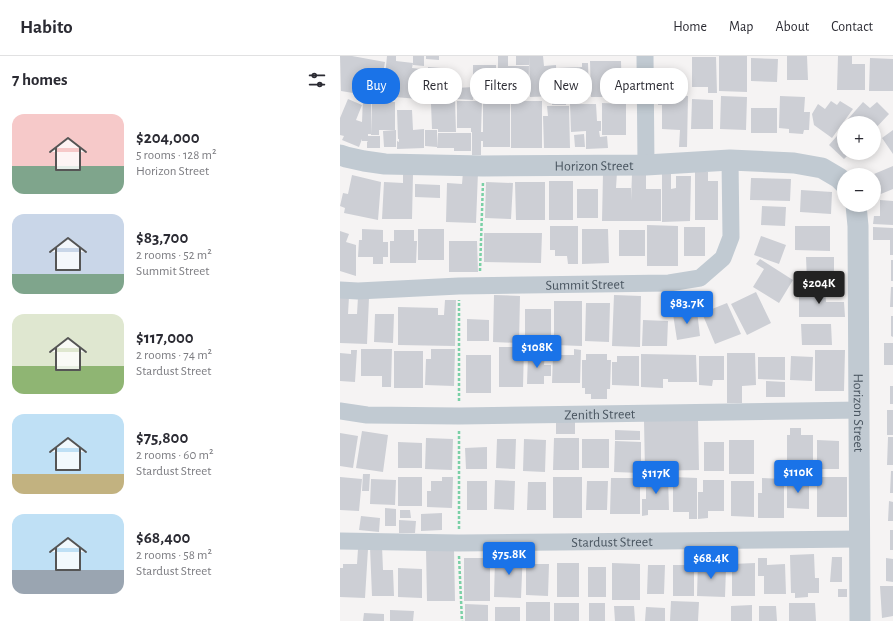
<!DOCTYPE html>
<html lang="en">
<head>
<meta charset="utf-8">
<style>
  :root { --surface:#fff; --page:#f7f7f7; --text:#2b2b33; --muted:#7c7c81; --line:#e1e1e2; --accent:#1a73e8 }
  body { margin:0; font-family:"Alegreya Sans",sans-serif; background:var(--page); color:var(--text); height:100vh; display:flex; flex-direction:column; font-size:15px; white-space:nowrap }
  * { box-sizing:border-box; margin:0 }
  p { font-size:13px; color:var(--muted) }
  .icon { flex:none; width:22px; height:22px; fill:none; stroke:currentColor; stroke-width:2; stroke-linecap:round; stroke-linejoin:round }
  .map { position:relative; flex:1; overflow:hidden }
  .side { display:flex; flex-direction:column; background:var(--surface); width:340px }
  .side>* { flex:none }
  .hud { position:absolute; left:12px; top:12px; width:380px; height:36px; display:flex; gap:8px }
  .buttons { position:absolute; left:497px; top:60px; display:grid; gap:8px }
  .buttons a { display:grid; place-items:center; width:44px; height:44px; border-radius:50%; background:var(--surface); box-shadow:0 2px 10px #0003; font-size:20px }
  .price { position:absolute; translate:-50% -34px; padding:0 9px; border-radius:4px; background:var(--accent); color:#fff; font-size:13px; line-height:26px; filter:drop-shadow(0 1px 2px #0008) }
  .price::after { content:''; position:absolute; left:50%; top:24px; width:12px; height:9px; margin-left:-6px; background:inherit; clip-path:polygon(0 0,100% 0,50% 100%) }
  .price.on { background:#222; color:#fff }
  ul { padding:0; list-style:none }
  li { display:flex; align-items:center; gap:12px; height:100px; padding:0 12px }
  li span { display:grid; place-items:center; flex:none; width:112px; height:80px; border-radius:12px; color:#555 }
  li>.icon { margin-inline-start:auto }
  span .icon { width:48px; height:48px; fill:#fffc; stroke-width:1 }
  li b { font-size:17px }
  h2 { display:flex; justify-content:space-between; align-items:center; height:48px; padding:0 12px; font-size:17px }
  .tag { padding:0 14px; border-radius:16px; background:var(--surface); box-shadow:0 2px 10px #0003; font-size:14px; line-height:36px }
  .tag.on { background:var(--accent); color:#fff }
  header { display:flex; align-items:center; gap:24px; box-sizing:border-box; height:56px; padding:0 20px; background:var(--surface); border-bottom:1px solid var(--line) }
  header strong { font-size:19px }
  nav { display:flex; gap:22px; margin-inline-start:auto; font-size:14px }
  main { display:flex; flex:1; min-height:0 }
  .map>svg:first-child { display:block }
  .building { fill:#cdcfd5 }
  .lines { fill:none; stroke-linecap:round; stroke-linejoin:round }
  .path { stroke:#7ad0a6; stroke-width:2.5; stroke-dasharray:3 2; stroke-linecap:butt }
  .minor { stroke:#c1cad2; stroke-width:17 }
  .tertiary { stroke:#c1cad2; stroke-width:21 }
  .labels { text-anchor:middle; stroke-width:4; stroke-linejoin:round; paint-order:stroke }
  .street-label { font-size:14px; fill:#4a5661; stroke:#fff }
</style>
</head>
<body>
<header>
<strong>Habito</strong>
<nav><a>Home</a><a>Map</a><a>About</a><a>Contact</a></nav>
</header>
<main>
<section class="side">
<h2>7 homes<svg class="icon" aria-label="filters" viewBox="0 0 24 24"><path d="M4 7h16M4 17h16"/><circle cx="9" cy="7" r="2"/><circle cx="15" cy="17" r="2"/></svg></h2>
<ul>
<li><span style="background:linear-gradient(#f6c9c9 65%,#7fa58c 0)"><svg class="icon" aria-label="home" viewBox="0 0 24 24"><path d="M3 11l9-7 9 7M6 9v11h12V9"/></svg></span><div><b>$204,000</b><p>5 rooms · 128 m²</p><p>Horizon Street</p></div></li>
<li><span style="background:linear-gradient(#c9d6e8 75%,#7fa58c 0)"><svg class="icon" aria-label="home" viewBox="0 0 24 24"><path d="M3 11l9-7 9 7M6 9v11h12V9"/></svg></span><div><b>$83,700</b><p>2 rooms · 52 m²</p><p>Summit Street</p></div></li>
<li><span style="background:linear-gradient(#dfe7d0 65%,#8fb573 0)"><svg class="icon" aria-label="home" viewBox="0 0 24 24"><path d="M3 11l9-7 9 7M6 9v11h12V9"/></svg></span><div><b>$117,000</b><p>2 rooms · 74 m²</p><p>Stardust Street</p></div></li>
<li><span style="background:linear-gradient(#bfe0f5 75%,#c2b280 0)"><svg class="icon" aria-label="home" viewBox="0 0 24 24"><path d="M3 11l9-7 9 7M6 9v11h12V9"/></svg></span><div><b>$75,800</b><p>2 rooms · 60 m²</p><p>Stardust Street</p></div></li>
<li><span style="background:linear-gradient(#bfe0f5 70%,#9aa5b1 0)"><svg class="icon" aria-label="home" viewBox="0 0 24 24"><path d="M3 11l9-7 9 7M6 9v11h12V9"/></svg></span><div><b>$68,400</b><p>2 rooms · 58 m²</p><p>Stardust Street</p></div></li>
</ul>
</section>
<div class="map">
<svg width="553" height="565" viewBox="0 0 553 565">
  <rect width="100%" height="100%" fill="#f5f3f3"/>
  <path class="building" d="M0,0H12L45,6L39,40L31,39V40L1,35Z
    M47,0H56V5L73,7L72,12L81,13L78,43L43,40Z
    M73,0H84V10L73,9Z
    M86,0H99V4L86,3Z
    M158,0H168V10H189L188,42H158Z
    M176,0H189V9H176Z
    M189,0H203L204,10L216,9L217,40L190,41Z
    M379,0H407V36L379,35Z
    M447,0H467L468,24H447Z
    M498,0H512V8H525V34H497Z
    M352,1H376L377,37H368V31H352Z
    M411,2L438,3L437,26L411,25Z
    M530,2L553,3V35H529Z
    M250,5H281L282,41H251Z
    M242,7H248L249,42H218V12L242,11Z
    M133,9H156V42H133Z
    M88,11L101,12L100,44L82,43L83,16H88Z
    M102,21H115V28H102Z
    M115,28V34H111V42H102V29Z
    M133,31V44L117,43V32Z
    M318,40H348L347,91H339L340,74L322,73V49H318Z
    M381,40L407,41L406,74L380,73Z
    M440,40L465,41L464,56H470L469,74H464L463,78L449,77V73L439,72Z
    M23,41L31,42V78H28V80H40V92H27V86L28,85H22V83L19,91L2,84L4,80L0,79V62L8,43L22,49L16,64L22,66Z
    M212,43H226V49H212Z
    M352,43L373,44V73H351Z
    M170,44V91H143V85H141V99H132V76H143V45Z
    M106,45H115L116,76H98V73H92L91,48H106Z
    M117,45H142L141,76H131V72H117Z
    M171,45H202V92H171Z
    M491,45L497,49L500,45L513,53L492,82L474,69L472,58L478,48L485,53Z
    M32,46H55V74H39V79H31Z
    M523,46L530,52L537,46L549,58L534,74V67H512L508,63Z
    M262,47L286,48V79H262Z
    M230,48H256L257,65H261V75H259L260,81L267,80L268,92L246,93V75L231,76Z
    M207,50H229L230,92H204L203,60H208Z
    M411,52H437V77H411Z
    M57,54H72L73,74L84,73V92L57,93V85L59,86V83H58Z
    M504,72V97H510L504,103L489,89Z
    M56,74V91H44L43,75Z
    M85,74H97V91L85,90Z
    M553,74V98L542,82Z
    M98,77H131V95H114V92H97Z
    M244,78L245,91H235L234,79Z
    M553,110V133L536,140L534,134V118Z
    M123,116H138L136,167L106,166L107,127L122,128Z
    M277,116L276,132H291V145L292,118L306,117V133H321V165H262L263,117Z
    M355,116H368V125H378V164H355Z
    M322,117H331V133L336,132V120H351L350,165L322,166Z
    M63,118H73L72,163H42L44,126L63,127Z
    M12,119L41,126L38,164L4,157L5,152L0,150L3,137L8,138Z
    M411,122L451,123L450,145L410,144Z
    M209,125H233V164H209Z
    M146,126L173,127L171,163L145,162Z
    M175,126H205V164H176Z
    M75,128L100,129V142L75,141Z
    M237,133H258V162H237Z
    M461,134L492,136L491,158L460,156Z
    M540,144L553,145V169L533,168L534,160H540Z
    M422,150L446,151L445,170L421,169Z
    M307,169L338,170V210H307Z
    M210,170H238V208H228L227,200H215V194H210Z
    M455,170H490V195L455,194Z
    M344,171H365V200H344Z
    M533,171L553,172V199H550V184H533Z
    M22,173L43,174V186H48V201H43V208H33V201H18L19,184H22Z
    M78,173H104V204H78Z
    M242,173H268L269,207L242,208Z
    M54,174H74V185H77L76,207H50V185H54Z
    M279,174H305V200H279Z
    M0,175L9,178L6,186L16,189V220L0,215Z
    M144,177H202L201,207L144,206Z
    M421,180L446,189L439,208L414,199Z
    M109,185H137L138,216H109Z
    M466,201H494V225H467Z
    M420,203L453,224L439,247L413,231L424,213L416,208Z
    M551,204H553V225H551Z
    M551,231H553V251H550Z
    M459,233H485L486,246H504L505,261H459Z
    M416,236L431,267L407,279L391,248Z
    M154,239L180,240L179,287L153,286Z
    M274,239L301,240L300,291L272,290Z
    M0,241H9L8,258H17L18,241L29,242L27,288L0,287Z
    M105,244H116L115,290L58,289V251L98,252V259H104Z
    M214,245H242V290L214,289Z
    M246,247H270L269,286L245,285Z
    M387,247L401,278L375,288L362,257Z
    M185,253H211V291L195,290V286H185Z
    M357,255L360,280L337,284L333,258Z
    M35,258H54L53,287L34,286Z
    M551,260H553V281L551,280Z
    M127,263L149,264V285H127Z
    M303,264L328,265L327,290H302Z
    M461,268H491L492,289H462Z
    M544,287H553V309H544Z
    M159,291H184L183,331H159Z
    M21,293H52L51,331H42V320H21Z
    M91,293H115L114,330L85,329L86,303H91Z
    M234,293L241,294L240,327H212L213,299H234Z
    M11,294H17L15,326L0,325V297L11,298Z
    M475,294H505L504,335H475Z
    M54,295H83V332H54Z
    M387,297H415L416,329L402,330V347H387Z
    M188,298H205L204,309H211V320H204V328H187Z
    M246,298H267V304H271L270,333H267V343H251V338H245V332H242V304H246Z
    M301,298L356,299L357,326H328V323H323V332L301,331Z
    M126,299H151V337H126Z
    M277,300H299V330L272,329V306H277Z
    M359,300H384V324H373L372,330L359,329Z
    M451,300L473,301L472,325L450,324Z
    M418,301H445V324L418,323Z
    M426,325L445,326V341H426Z
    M550,330H553V348H550Z
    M547,354H553V379H547Z
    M358,364L359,414L305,415L304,365Z
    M216,365H235V378H216Z
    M450,372H461V379H473V417H447V379H450Z
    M275,374L300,375V384H275Z
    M22,375L48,379L43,416L16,412Z
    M0,377L18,380L13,412L0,410Z
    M548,381H553V409H547Z
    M86,382L113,383L112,414L85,413Z
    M214,382H239V414H213Z
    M157,383H176L175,413L156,412Z
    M184,383L206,384L205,416L183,415Z
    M242,383H269V412H242Z
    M389,384H414V418H389Z
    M477,384L499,385V413H477Z
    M275,385L301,386V417L274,416Z
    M58,386L82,387V412H58Z
    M364,386H384V415H364Z
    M147,391V413H126L125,392Z
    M551,415H553V437H550Z
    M23,418H30L29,435H22Z
    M0,421L22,423L19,455L0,454Z
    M58,421H82V450H58Z
    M102,421H113L112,452L87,451V435H91V425H102Z
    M213,421H242V462H213Z
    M333,421L357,422V463H349V456H333Z
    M477,421H507V461H477Z
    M271,422H300V458H270Z
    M306,422H328L329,454H308V459L302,460V443H306Z
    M422,422L444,423V462H418V437H422Z
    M31,423L56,424L55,449L30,448Z
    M447,423H469V453L447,452Z
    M155,424L175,425L174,454L154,453Z
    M363,424H384V455H368V462L358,463V436H363Z
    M127,425H147V454H127Z
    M247,425H268L267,454H246Z
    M391,425H414V461L391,460Z
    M188,426H206V454H187Z
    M549,445L553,446V465H548Z
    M45,452L56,453V470H45Z
    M60,454H70L71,462H60Z
    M102,457V474L81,475V458Z
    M21,460L40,462L39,476L19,474Z
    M59,464L76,465L75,477H59Z
    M550,474H553V494H550Z
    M42,490L43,514H53L54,540H32L30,491Z
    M18,493H28L25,542L0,541V512H3V508H17Z
    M86,493H114L115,545H87Z
    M168,494L183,495L181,542L154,541L155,503H168Z
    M474,498L475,522H479V537H468V541L455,542V537H451L450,499Z
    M492,501H502V526H490Z
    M124,502H150V545H124Z
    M418,502H427V509L445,508L446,538H424V520H418Z
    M546,502L553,503V526L546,525Z
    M358,504H371V511L386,512L385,541L357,540Z
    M217,507H239V541H217Z
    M272,507L300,508V544H272Z
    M415,507V540H392V508Z
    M186,508H209L208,540L186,539Z
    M308,509H325L324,538H307Z
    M333,509H354V540H333Z
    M248,511H266V541H248Z
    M58,512L82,513V542L58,541Z
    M540,530H553V560L542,562Z
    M498,533H507V541H498Z
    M331,545L359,546L358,565H330Z
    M186,546H210V565H186Z
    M214,547H239V565H214Z
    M249,547H265V565H249Z
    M449,547H475L476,565H449Z
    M125,548L148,549V565H125Z
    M412,549V565H391V550Z
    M274,550H294L295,565H275Z
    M419,550H436L437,565H419Z
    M155,551H180V565H155Z
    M306,551L325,552V565H305Z
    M50,554L74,555L73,565H50Z
    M24,557L44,558V565H23Z"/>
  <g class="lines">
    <path class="path" d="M140,215L143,126
      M119,345V244
      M119,473V374
      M119,500L122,565"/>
    <g class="minor">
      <path d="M305,0L306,109"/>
      <path id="s1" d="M0,234L18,235L119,230L329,227L360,222L383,202L391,181L390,104"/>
      <path id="s2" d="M0,355L27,359L119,360L520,354"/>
      <path id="s3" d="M0,485L119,487L520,483"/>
    </g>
    <g class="tertiary">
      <path id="s4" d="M0,99L6,101L24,105L45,108L143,110L306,109L390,104L454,107L482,112L499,122L504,127"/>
      <path id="s5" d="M516,149L518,170L520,565"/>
    </g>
  </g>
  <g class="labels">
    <g class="street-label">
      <text dy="5" stroke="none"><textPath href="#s4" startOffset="255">Horizon Street</textPath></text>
      <text dy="5" stroke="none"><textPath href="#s1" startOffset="245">Summit Street</textPath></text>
      <text dy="5" stroke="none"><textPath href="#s5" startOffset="208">Horizon Street</textPath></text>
      <text dy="5" stroke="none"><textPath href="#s2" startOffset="260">Zenith Street</textPath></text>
      <text dy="5" stroke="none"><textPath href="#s3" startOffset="272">Stardust Street</textPath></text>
    </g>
  </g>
</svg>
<div class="buttons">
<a>+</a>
<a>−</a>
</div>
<b class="price on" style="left:479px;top:249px">$204K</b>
<b class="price" style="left:347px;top:269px">$83.7K</b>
<b class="price" style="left:197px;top:313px">$108K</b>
<b class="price" style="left:458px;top:438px">$110K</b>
<b class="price" style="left:316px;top:439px">$117K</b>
<b class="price" style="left:169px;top:520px">$75.8K</b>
<b class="price" style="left:371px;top:524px">$68.4K</b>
<div class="hud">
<a class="tag on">Buy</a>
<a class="tag">Rent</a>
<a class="tag">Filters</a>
<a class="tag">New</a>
<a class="tag">Apartment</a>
</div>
</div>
</main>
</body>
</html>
